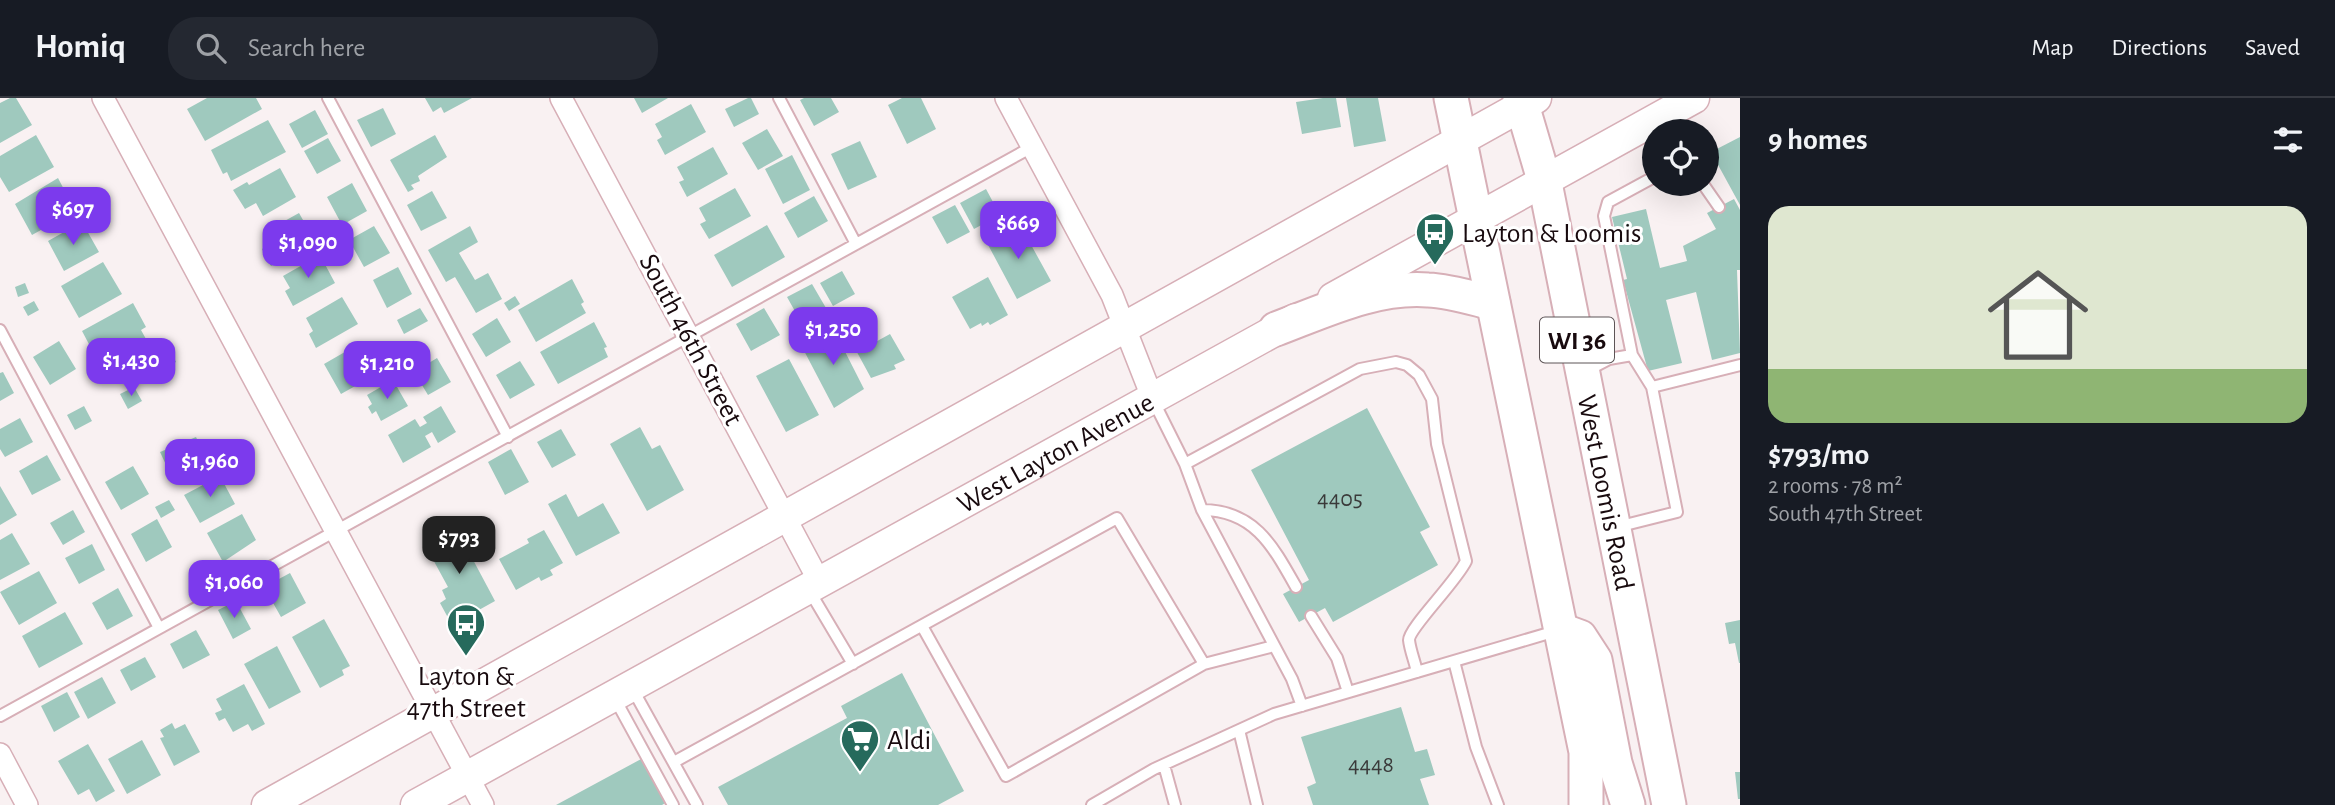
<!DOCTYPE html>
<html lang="en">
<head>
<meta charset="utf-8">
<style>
  :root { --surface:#171b24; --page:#242831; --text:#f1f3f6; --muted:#9ea1a6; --line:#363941; --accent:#7c3aed }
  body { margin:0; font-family:"Alegreya Sans",sans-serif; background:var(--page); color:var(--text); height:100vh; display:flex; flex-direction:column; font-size:26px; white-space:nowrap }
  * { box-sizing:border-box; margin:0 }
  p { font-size:23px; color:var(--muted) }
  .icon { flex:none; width:38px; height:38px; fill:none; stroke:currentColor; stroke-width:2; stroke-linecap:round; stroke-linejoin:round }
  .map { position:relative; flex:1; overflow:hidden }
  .sheet { display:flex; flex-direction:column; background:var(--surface); width:595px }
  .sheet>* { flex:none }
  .controls { position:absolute; left:1642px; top:21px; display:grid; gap:14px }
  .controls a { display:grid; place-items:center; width:77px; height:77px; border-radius:50%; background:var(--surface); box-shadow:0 7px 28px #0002; font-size:35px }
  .price { position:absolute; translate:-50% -60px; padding:0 16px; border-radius:14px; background:var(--accent); color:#fff; font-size:23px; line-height:46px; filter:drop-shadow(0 2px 4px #0008) }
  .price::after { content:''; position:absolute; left:50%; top:42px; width:21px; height:16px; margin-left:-10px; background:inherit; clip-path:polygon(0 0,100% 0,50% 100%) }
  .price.active { background:#222; color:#fff }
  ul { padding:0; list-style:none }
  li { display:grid; align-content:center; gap:14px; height:371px; padding:0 28px }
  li+li { border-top:2px solid var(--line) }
  li span { display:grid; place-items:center; height:217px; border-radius:21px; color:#555 }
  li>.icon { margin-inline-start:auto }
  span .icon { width:126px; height:126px; fill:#fffc; stroke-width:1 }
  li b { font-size:30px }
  h2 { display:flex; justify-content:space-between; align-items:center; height:84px; padding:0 28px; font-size:30px }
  header { display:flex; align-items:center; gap:42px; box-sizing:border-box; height:98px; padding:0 35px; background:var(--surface); border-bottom:2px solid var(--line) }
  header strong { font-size:33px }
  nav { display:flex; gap:38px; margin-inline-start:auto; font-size:24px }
  .search { width:490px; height:63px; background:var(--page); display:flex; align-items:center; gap:18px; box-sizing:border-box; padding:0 24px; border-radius:28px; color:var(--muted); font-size:26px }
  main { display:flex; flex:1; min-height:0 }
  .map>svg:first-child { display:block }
  .building { fill:#9fc9be }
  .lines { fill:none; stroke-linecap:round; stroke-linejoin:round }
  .service-casing { stroke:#d7afb7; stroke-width:14 }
  .minor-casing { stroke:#d7afb7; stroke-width:24 }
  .secondary-casing { stroke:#d7afb7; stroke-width:33 }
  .primary-casing { stroke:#d7afb7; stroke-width:37 }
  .service { stroke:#fff; stroke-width:10 }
  .minor { stroke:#fff; stroke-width:21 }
  .secondary { stroke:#fff; stroke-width:30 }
  .primary { stroke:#fff; stroke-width:33 }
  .labels { text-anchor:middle; stroke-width:6; stroke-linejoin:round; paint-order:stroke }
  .number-label { font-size:24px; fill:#3a3a3a }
  .shield { fill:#fff; stroke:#5d5456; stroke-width:2 }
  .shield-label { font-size:26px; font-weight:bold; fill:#180a0e }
  .poi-label { font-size:28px; fill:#180a0e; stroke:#fff; text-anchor:start }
  .street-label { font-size:28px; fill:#180a0e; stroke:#fff }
</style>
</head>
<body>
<header>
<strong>Homiq</strong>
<div class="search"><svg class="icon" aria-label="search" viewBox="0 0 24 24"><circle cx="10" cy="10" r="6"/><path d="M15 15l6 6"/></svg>Search here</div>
<nav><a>Map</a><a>Directions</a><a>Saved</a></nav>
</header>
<main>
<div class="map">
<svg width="1740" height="707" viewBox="0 0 1740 707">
  <rect width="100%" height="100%" fill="#f9f1f2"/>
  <path class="building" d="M10,0H16L32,27L0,45V5Z
    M207,0H256L262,11L205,43L187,11Z
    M425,0H472L444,15L441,9L433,14Z
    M634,0H668L642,15Z
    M748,0H751L759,16L734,29L725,11Z
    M804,0H831L839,14L814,28L800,2Z
    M902,0H921L936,31L907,46L888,7Z
    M1323,0H1336L1341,29L1302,36L1296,4Z
    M1346,0H1378L1386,43L1354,49Z
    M691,6L706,34L665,57L657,42L662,39L655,26Z
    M383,10L396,36L371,49L357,22Z
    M315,12L328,36L302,50L289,26Z
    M268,22L286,54L231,83L227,74L223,76L211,52Z
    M767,31L783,58L758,72L742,45Z
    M36,37L54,69L9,94L0,79V58Z
    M435,37L447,59L418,78L420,83L411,87L414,91L408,94L390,62Z
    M1740,39V107L1711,54Z
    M328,40L341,63L317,76L304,53Z
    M860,43L877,79L848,92L831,56Z
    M713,49L728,76L687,99L679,84L684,82L677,69Z
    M792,57L810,92L783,106L765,71Z
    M280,70L296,99L263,118L256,105L245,111L233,92L247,84L249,87Z
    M58,80L69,101L59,106L66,118L32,137L15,106Z
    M352,85L367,113L342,127L327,99Z
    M735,90L751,118L709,141L700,126L706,123L699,110Z
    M986,91L1000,117L974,131L960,105Z
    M432,93L447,120L421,133L407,107Z
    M814,98L828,123L798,140L784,115Z
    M1734,101L1740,112V172H1737L1740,255L1712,262L1696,194L1666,202L1682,265L1648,273L1623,182L1627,181L1612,119L1646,111L1660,170L1687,163L1683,148L1716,131L1707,115Z
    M955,107L970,134L947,146L932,119Z
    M299,115L315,143L271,168L262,151L269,147L263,135Z
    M82,124L99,154L64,173L48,143Z
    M1019,125L1051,183L1017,201L986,143Z
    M767,127L785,159L732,189L714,157Z
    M374,128L390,155L364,169L349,142Z
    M470,128L478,144L459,155L475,182L488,175L502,201L476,215L455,179L446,184L428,152Z
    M320,157L335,185L293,208L285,193L290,190L283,178Z
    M103,164L122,196L79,220L61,188Z
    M398,169L412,196L387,210L373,182Z
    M842,173L855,196L833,208L820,185Z
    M988,179L1008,217L990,227L988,224L982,228L981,225L970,231L952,199Z
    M572,181L584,204L581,206L586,215L536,244L518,212Z
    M25,185L29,195L18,199L15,189Z
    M812,186L826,210L801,224L787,199Z
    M515,198L520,206L509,213L504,205Z
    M342,199L358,226L316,250L309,236L313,233L306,220Z
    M34,203L39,212L28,218L23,209Z
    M133,205L146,229L141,232L146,241L100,267L82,233Z
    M420,210L428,223L404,236L397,222Z
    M764,210L780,237L751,253L736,226Z
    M497,220L511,244L486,259L472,236Z
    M594,224L607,249L604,250L608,259L558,286L540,254Z
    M833,230L864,291L834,310L801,247Z
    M890,236L905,262L894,267L896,271L871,280L852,245L865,238L870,247Z
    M164,241L176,264L133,286L127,274L140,267L134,256Z
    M59,243L76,271L50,287L33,259Z
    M357,247L373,278L341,296L324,266Z
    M437,260L451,284L428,297L414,274Z
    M789,261L819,317L786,334L756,278Z
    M520,263L535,287L510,301L496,277Z
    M3,274L14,295L0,303V275Z
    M393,282L408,308L381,323L376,313L372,316L368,309L372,306L367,297Z
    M134,289L142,303L128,311L120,296Z
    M84,308L92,323L75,332L67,317Z
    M441,308L456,334L438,345L432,334L425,338L431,349L403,365L388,337L415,321L420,329L427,325L423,319Z
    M1367,310L1430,429L1420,434L1438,467L1333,524L1325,510L1299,524L1283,496L1309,482L1251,372Z
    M20,320L33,344L5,359L0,351V331Z
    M640,329L652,351L660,347L684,392L647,413L610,346Z
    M561,331L576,357L552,370L537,344Z
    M196,339L202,352L193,356L201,373L175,386L160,354Z
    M511,351L529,384L505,397L488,364Z
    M47,357L61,382L32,397L19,373Z
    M133,368L149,396L121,412L105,384Z
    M220,378L235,406L200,425L184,397Z
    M0,388L17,417L0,427Z
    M566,396L578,419L603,405L620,435L576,458L548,406Z
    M169,402L175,412L161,420L155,409Z
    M73,412L85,434L63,447L50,425Z
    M242,416L256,442L223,464L207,435Z
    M157,421L172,449L146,464L131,436Z
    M455,428L495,503L452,527L440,505L446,501L442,492L448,489L424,445Z
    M544,432L563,465L550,472L553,477L541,483L539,479L516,492L499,461L529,445L527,441Z
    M12,435L30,466L0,482V442Z
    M92,446L105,472L79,486L65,460Z
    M39,473L57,505L19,527L0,494Z
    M290,475L306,505L281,519L264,489Z
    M118,490L133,518L107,532L92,505Z
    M236,503L251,531L233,541L218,512Z
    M65,514L83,546L39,570L22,538Z
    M324,521L350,568L342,572L344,577L320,590L292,539Z
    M1740,522V565H1739L1735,545L1729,546L1725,525Z
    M196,532L210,557L183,571L170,546Z
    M277,548L301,594L269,611L244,566Z
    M145,559L156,579L131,593L120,572Z
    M902,575L964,693L938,707H728L718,689L847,620L841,608Z
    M102,579L116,605L88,621L74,594Z
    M244,586L265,626L252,633L248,626L233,634L225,620L219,623L215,615L222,612L216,601Z
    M67,594L80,619L54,634L41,608Z
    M1401,609L1415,654L1427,651L1435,677L1420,681L1429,707H1313L1307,689L1316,685L1301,639Z
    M172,625L175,631L185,626L200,654L174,668L160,640L164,639L160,632Z
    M142,642L161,677L127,696L108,661Z
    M88,646L115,693L96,704L89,691L78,697L58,663Z
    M643,660L667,704L662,707H556Z
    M1735,674H1740V701H1738Z"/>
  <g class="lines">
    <g class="service-casing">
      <path id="service" d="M328,0L508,339
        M779,0L856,146
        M1703,86L1719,109
        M0,232L159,530
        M1632,257L1604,118L1608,104L1654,79
        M1588,272L1609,261L1632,257L1652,289L1677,414L1617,429
        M1652,289L1740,267
        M1153,302L1185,366L1202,412L1292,581L1302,608
        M1185,366L1360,271L1396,264L1407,267L1419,277L1432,301L1437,346L1466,463C1456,484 1409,530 1409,542C1410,552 1415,564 1417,574
        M1202,412C1254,412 1273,448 1296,489
        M809,492L853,566
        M1311,518L1337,560L1348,594
        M922,528L1006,678L1204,566
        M1454,563L1476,649L1498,707
        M632,590L697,707
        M614,599L673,707
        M0,618L1032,49
        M1239,632L1257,707
        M674,664L1117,420L1204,566L1274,548
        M1164,667L1175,707
        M1092,707L1154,671L1274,616L1556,533"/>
    </g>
    <g class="minor-casing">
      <path id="minor" d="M103,0L483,707
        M561,0L819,483
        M1006,0L1112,197L1152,299
        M0,656L27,707"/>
    </g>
    <g class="secondary-casing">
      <g id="secondary">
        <path d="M1333,200L1694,0"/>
        <path d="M267,707L1536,0"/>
        <path id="s1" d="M416,707L1296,221"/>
      </g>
    </g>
    <g class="primary-casing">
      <g id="primary">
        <path d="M1451,0L1586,654V707"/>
        <path id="s2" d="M1520,0L1545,85L1669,707"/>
        <path d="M1276,231C1324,213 1375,188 1428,192C1450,193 1472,200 1493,205"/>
        <path d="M1561,532L1580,539L1595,562L1615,665L1628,707"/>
      </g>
    </g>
    <use href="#service" class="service"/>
    <use href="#minor" class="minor"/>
    <use href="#secondary" class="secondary"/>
    <use href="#primary" class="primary"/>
  </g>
  <defs>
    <g id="bus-pin" transform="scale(2.0125)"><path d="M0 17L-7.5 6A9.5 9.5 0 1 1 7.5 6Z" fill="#266a5c" stroke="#fff"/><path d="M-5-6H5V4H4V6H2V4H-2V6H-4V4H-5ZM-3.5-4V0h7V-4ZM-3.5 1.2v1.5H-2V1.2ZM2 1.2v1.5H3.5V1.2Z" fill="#fff"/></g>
    <g id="supermarket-pin" transform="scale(2.0125)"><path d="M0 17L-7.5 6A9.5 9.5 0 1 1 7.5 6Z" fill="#266a5c" stroke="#fff"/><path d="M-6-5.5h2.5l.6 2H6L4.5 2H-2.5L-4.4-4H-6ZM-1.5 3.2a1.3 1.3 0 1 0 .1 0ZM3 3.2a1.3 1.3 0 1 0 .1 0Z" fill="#fff"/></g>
  </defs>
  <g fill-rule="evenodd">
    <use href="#bus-pin" x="1435" y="134"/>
    <use href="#bus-pin" x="466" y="525"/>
    <use href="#supermarket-pin" x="860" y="641"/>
  </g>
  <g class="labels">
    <g class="number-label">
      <text x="1340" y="408">4405</text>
      <text x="1371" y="674">4448</text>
    </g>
    <rect class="shield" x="1540" y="219.5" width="74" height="45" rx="5"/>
    <g class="shield-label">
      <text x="1577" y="251">WI 36</text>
    </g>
    <g class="poi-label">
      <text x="1462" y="144">Layton &amp; Loomis</text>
      <text x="466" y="587" text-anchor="middle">Layton &amp;<tspan x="466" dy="32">47th Street</tspan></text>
      <text x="887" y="651">Aldi</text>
    </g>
    <g class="street-label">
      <text transform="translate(692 241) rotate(62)" y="10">South 46th Street</text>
      <text dy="10" stroke="none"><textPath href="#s1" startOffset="730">West Layton Avenue</textPath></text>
      <text dy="10" stroke="none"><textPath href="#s2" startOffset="404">West Loomis Road</textPath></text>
    </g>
  </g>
</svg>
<div class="controls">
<a><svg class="icon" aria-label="locate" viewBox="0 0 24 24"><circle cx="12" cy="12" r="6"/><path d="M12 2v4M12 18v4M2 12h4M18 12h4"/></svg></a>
</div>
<b class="price" style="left:73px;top:149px">$697</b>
<b class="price" style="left:1018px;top:163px">$669</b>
<b class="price" style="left:308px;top:182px">$1,090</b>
<b class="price" style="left:833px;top:269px">$1,250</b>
<b class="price" style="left:131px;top:300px">$1,430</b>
<b class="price" style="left:387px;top:303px">$1,210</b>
<b class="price" style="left:210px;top:401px">$1,960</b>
<b class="price active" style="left:459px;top:478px">$793</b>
<b class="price" style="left:234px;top:522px">$1,060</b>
</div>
<section class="sheet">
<h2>9 homes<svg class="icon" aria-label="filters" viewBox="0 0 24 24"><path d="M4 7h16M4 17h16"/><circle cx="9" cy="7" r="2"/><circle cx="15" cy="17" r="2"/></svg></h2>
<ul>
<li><span style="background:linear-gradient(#dfe7d0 75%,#8fb573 0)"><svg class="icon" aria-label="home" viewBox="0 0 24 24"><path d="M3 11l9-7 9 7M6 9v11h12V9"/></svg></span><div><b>$793/mo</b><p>2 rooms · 78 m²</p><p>South 47th Street</p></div></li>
</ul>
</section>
</main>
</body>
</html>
